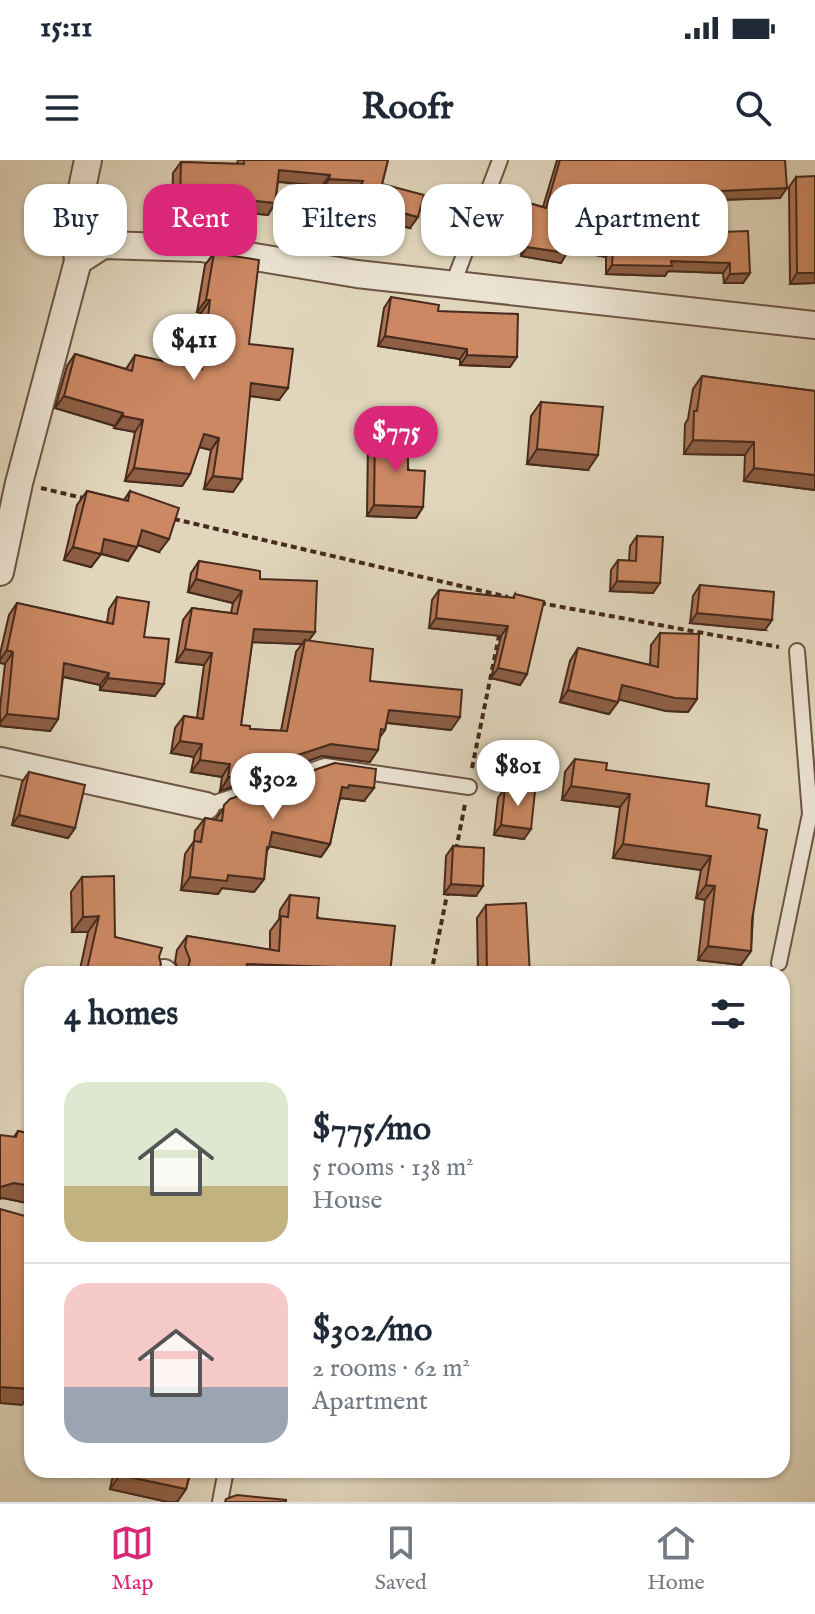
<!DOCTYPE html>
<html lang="en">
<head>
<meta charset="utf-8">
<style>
  :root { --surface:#fff; --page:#f2f2f3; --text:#1f2937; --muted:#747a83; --line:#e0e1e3; --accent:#db2777 }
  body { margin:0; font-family:"IM FELL English",serif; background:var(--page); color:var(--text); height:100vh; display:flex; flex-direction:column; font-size:30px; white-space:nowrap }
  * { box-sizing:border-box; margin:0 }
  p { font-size:26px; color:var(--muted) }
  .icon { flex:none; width:44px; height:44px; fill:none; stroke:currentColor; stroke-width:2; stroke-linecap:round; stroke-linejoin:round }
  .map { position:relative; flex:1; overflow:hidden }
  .side { position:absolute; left:24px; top:806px; width:766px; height:512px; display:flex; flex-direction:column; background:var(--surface); border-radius:24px; box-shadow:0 2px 6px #0004 }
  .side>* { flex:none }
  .top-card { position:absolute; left:24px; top:24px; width:768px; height:72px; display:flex; gap:16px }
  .price { position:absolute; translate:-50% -68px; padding:0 18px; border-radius:28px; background:#fff; color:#222; font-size:26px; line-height:52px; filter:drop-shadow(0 2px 4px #0008) }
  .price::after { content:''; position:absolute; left:50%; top:48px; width:24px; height:18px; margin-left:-12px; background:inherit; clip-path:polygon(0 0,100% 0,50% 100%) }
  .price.current { background:var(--accent); color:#fff }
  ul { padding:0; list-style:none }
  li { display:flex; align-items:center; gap:24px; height:200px; padding:0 40px }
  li+li { border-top:2px solid var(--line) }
  li span { display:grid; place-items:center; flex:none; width:224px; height:160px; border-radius:24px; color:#555 }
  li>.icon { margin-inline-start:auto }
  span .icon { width:96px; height:96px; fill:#fffc; stroke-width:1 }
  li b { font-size:34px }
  h2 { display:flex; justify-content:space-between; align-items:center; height:96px; padding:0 40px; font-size:34px }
  .pill { padding:0 28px; border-radius:24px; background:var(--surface); box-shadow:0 2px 6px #0004; font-size:28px; line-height:72px }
  .pill.current { background:var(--accent); color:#fff }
  .status { display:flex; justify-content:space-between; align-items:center; height:56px; padding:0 40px; background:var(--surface); direction:ltr }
  .status svg { height:22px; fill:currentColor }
  header { display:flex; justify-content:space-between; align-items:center; height:104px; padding:0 40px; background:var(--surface); font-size:36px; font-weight:700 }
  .tab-bar { display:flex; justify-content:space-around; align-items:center; height:112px; border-top:2px solid var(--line); background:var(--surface); font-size:22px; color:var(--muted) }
  .tab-bar a { display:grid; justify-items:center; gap:4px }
  .tab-bar .current { color:var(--accent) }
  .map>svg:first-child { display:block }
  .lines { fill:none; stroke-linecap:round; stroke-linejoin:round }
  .service-casing { stroke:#6d5545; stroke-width:18 }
  .minor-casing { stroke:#6d5545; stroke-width:30 }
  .path { stroke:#462a1d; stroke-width:4; stroke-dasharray:6 4; stroke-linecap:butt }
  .service { stroke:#ece4d3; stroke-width:14 }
  .minor { stroke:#ece4d3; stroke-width:26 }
  .wall { fill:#af7555; stroke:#462a1d; stroke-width:2; fill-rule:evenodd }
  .shaded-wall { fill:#8e5f45; stroke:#462a1d; stroke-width:2 }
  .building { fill:#cb8863; stroke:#462a1d; stroke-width:2 }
</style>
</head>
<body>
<div class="status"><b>15:11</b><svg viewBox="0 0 49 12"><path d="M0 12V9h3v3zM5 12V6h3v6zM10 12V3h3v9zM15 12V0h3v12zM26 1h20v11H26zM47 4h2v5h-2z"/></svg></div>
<header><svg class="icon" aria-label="menu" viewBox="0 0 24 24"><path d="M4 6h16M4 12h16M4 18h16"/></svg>Roofr<svg class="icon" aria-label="search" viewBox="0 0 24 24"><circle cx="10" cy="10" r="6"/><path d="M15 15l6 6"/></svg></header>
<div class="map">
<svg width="815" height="1342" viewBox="0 0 815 1342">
  <rect width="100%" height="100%" fill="#e1d6bc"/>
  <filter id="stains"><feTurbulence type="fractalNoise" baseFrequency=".0025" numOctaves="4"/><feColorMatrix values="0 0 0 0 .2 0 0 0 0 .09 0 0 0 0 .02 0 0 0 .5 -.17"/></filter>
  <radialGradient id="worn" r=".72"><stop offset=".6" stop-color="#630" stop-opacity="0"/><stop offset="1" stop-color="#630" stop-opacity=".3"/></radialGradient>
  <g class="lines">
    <g class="service-casing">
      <path id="service" d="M453,124L500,0
        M206,646L325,606L469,627
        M779,803L810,654L797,491
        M220,1342L226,1310"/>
    </g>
    <g class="minor-casing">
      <path id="minor" d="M78,101L74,66L88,0
        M0,412L19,323L78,101L103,85L201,88L357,114L815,165
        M0,601L206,646
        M164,814V813"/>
    </g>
    <path class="path" d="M41,328L87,339
      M174,359L508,437
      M540,443L779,487
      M472,608L500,471
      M456,690L465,644
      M431,814L448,730"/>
    <use href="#service" class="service"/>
    <use href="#minor" class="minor"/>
  </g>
  <path class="wall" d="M238,0H388L382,24L410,68L373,59L358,83L339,76L355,32L322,30V26L278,22L275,43L268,55L211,49L207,53L172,51L173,13L181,2L237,4Z
    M557,0H785L780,38L720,40L721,72L750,113L743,123H724L723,113L668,111L665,116L606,114V97L568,90L561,103L521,96L523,77L490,68L497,45L504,36L543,47Z
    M796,17L815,123L790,124L789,27Z
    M214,93L249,184L279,240L250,236L233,332L204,329L211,290L199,287L190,314L182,326L125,321L135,272L114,268L115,266L55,248L67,206L75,194L126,209L135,195L195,208L201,153L197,152L205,105Z
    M391,137L510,207L460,205V199L378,186L384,148Z
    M702,216L815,231V330L744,321L745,295L684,294L685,264L688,259L693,229Z
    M541,242L588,310L527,304L531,256Z
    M375,272L403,294L423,347L416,358L367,356L368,282Z
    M87,331L124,340L130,331L159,392L138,385L128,401L101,394L91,407L64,400L77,345Z
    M637,376L653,433L610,431L611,410L618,400L629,401L630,386Z
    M199,401L260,419L315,472L309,480L370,521L451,570L386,563L385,570L380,577L370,602L322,596L220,631L222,617L191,612L194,597L171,593L175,568L184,556L197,558L204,505L176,502L183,460L192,448L231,453L233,443L188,432L191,413ZM252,482L302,484L296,492L281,571L250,569L241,565Z
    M700,425L765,470L690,463L693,436Z
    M439,430L513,438L515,434L527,514L520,525L491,518L501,476L429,468L432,440Z
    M117,437L144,477L155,536L100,530V525L63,517L58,559L50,571L0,566V548L5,504L0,503V494L9,455L17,443L107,463L109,449Z
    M660,473L697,539L688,552L666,551L619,539L609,554L560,542L570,501L578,488L650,505L651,485Z
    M575,599L706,646L758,668L751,791L741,805L698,800L705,740L696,738L701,710L613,698L620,647L562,640L565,612Z
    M335,603L364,641L341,638L339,641L330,684L321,697L270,686L267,691L264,719L254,732L222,728L218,734L181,730L185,694L194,681L195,671L205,658L215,660L230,639Z
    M29,612L75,668L68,678L12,665L22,622Z
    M505,628L524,679L494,675L498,638Z
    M453,686L476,736L444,734L446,696Z
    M82,717L115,777L159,797L157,814H79L88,772H72L71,732Z
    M290,735L390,814H180L175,802L177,790L187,776L270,790V771L279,759L280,750Z
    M486,745L530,814H478L477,758Z
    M32,952V1044L3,1038L14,977L18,971L28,973Z
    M114,1310H191L186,1329L177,1342H168L110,1329Z"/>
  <path class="shaded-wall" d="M279,10L330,15L322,26L271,21Z
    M329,19L363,21L355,32L322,30Z
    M787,28L780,38L712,40L719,31Z
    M216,37L275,43L268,55L211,49L207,53L172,51L180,40Z
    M376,46L418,57L410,68L373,59L367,68Z
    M497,58L530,68L523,77L490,68Z
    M347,65L366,72L358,83L339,76Z
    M570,79L613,87L606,97L563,89Z
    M527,87L567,93L561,103L521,96Z
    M671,101L730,103L723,113L668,111L665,116L606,114L612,105Z
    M750,113L743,123H724L730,114Z
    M797,113H815V123L790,124Z
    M206,140H210L201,153L197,152Z
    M385,176L467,189L460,199L378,186Z
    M467,195L517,197L510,207L460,205Z
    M251,223L288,228L279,240L243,235Z
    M64,236L123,253L115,266L55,248Z
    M123,256L143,260L135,272L114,268Z
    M204,274L219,278L211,290L195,286Z
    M693,280L754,282L745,295L684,294Z
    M537,289L598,295L588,310L527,304Z
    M134,308L190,314L182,326L125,321Z
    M754,308L815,315V330L744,321Z
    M213,316L242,319L233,332L204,329Z
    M374,345L423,347L416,358L367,356Z
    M142,370L169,379L159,392L132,383Z
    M104,379L137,387L128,401L95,392Z
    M73,387L101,394L91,407L64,400Z
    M196,419L242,431L233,443L188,432Z
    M617,421L660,423L653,433L610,431Z
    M697,453L772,460L765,470L690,463Z
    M436,458L508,466L501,476L429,468Z
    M254,469L315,472L306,484L305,480L302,484L245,482Z
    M185,489L212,493L204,505L176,502Z
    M7,490L13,492L5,504L0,503V500Z
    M64,503L109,513L100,525L56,515Z
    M498,508L527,514L520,525L491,518Z
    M108,518L164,524L155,536L100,530Z
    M622,525L697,539L688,552L666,551L613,538Z
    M568,530L618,542L609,554L560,542Z
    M389,550L460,557L451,570L380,562Z
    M7,554L58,559L50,571L0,566V563Z
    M180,581L202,584L194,597L171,593Z
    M331,584L378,590L370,602L322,596L220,631L228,618Z
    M200,600L230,604L222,617L191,612Z
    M349,625L374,628L364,641L341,638L339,641L342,627Z
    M571,626L630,634L620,647L562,640Z
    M19,655L75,668L68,678L12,665Z
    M501,665L531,669L524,679L494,675Z
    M272,672L330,684L321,697L263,685Z
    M623,684L711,696L701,710L613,698Z
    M228,715L264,719L254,732L222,728L218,734L181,730L190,717Z
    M451,724L483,726L476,736L444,734Z
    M706,725L715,726L705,740L696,738Z
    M99,756L88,772H72L83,757Z
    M708,786L751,791L741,805L698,800Z
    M247,804L334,807L379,814H240Z
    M14,1023L32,1026V1044L3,1038L0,1039V1027Z
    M0,1227L32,1229V1231L22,1245L0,1243Z
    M120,1315L186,1329L177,1342H168L110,1329Z"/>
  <path class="building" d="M244,0H388L382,24L424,35L418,57L376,46L375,57L372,56L366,72L347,65L363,21L329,19L330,15L279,10L275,43L216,37L215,42L180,40L181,2L244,4Z
    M560,0H785L787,28L719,31L721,72L748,71L750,113L730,114V103L671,101L672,106L612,105L613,87L570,79L567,93L527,87L530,68L497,58L504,36L546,48Z
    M815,16V113H797L796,17Z
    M214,93L259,100L249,184L293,189L288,228L251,223L242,319L213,316L219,278L204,274L190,314L134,308L143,260L123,256V253L64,236L75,194L132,211L135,195L202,209L210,140H206Z
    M391,137L439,145L438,151L518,154L517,197L467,195V189L385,176Z
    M702,216L815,231V315L754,308V282L693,280L694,251H697Z
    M541,242L603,247L598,295L537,289Z
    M375,272L404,273L403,294H408V310L425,311L423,347L374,345Z
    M87,331L128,341L130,331L179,348L169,379L142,370L137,387L104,379L101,394L73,387Z
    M637,376L663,377L660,423L617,421L618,400L636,401Z
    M199,401L260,411V419L317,421L315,472L254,469L241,565L250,566V569L287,571L305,480L373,489L370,521L462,530L460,557L389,550L385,570L381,569L378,590L331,584L228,618L230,604L200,600L202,584L180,581L184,556L203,559L212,493L185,489L192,448L237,454L242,431L196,419Z
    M700,425L774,432L772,460L697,453Z
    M439,430L514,438L515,434L544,441L527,514L498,508L508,466L436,458Z
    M117,437L149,442L144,477L169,479L164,524L108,518L109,513L64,503L58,559L7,554L13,492L7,490L17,443L113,464Z
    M660,473L699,474L697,539L675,538L622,525L618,542L568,530L578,488L658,507Z
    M575,599L607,603L606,610L709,624L706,646L760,655L758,668L767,670L752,760L751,791L708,786L715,726L706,725L711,696L623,684L630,634L571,626Z
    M335,603L376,609L374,628L349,625L348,628L342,627L330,684L272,672L269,687H267L264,719L228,715L227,721L190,717L194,681L201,682L205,658L222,661L224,645L230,639Z
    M29,612L85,625L75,668L19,655Z
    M505,628L535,631L531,669L501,665Z
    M453,686L484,688L483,726L451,724Z
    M114,716L115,777L162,788L159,797L161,804L157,814H86L99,756L83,757L82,717Z
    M290,735L319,738L317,758L395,766L390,814H379L334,807L247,804L245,814H180L188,808L190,800L185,787L187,776L279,791L281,756L288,757Z
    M526,743L530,814H487L486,745Z
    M435,810L452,814H434Z
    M18,971L32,974V1026L14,1023L0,1027V975L16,977Z
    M0,1049L32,1058V1229L0,1227Z
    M121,1310H191L186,1329L120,1315Z
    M237,1335L286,1340V1342H225L226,1339Z"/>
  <rect width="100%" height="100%" filter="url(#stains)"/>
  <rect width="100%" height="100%" fill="url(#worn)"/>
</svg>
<b class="price" style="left:194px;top:222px">$411</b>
<b class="price current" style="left:396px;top:314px">$775</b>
<b class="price" style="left:518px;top:648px">$801</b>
<b class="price" style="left:273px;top:661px">$302</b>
<div class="top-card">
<a class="pill">Buy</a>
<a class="pill current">Rent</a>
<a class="pill">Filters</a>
<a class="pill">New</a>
<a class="pill">Apartment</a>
</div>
<section class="side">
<h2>4 homes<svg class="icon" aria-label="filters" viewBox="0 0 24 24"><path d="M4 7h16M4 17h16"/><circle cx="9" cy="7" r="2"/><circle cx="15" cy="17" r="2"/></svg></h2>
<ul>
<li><span style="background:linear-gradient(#dfe7d0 65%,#c2b280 0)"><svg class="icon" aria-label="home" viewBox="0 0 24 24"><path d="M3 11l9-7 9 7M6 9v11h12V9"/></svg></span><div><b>$775/mo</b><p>5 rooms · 138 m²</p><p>House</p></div></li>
<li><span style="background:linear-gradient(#f6c9c9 65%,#9aa5b1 0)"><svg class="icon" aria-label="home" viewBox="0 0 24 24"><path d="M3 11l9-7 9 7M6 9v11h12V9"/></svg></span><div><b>$302/mo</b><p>2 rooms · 62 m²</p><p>Apartment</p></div></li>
</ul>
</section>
</div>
<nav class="tab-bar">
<a class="current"><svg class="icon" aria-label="map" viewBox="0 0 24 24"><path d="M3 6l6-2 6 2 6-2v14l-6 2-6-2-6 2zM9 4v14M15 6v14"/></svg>Map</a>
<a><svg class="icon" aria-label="saved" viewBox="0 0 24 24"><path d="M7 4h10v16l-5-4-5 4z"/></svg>Saved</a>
<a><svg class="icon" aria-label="home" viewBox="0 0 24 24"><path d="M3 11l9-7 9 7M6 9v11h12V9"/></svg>Home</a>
</nav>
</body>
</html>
